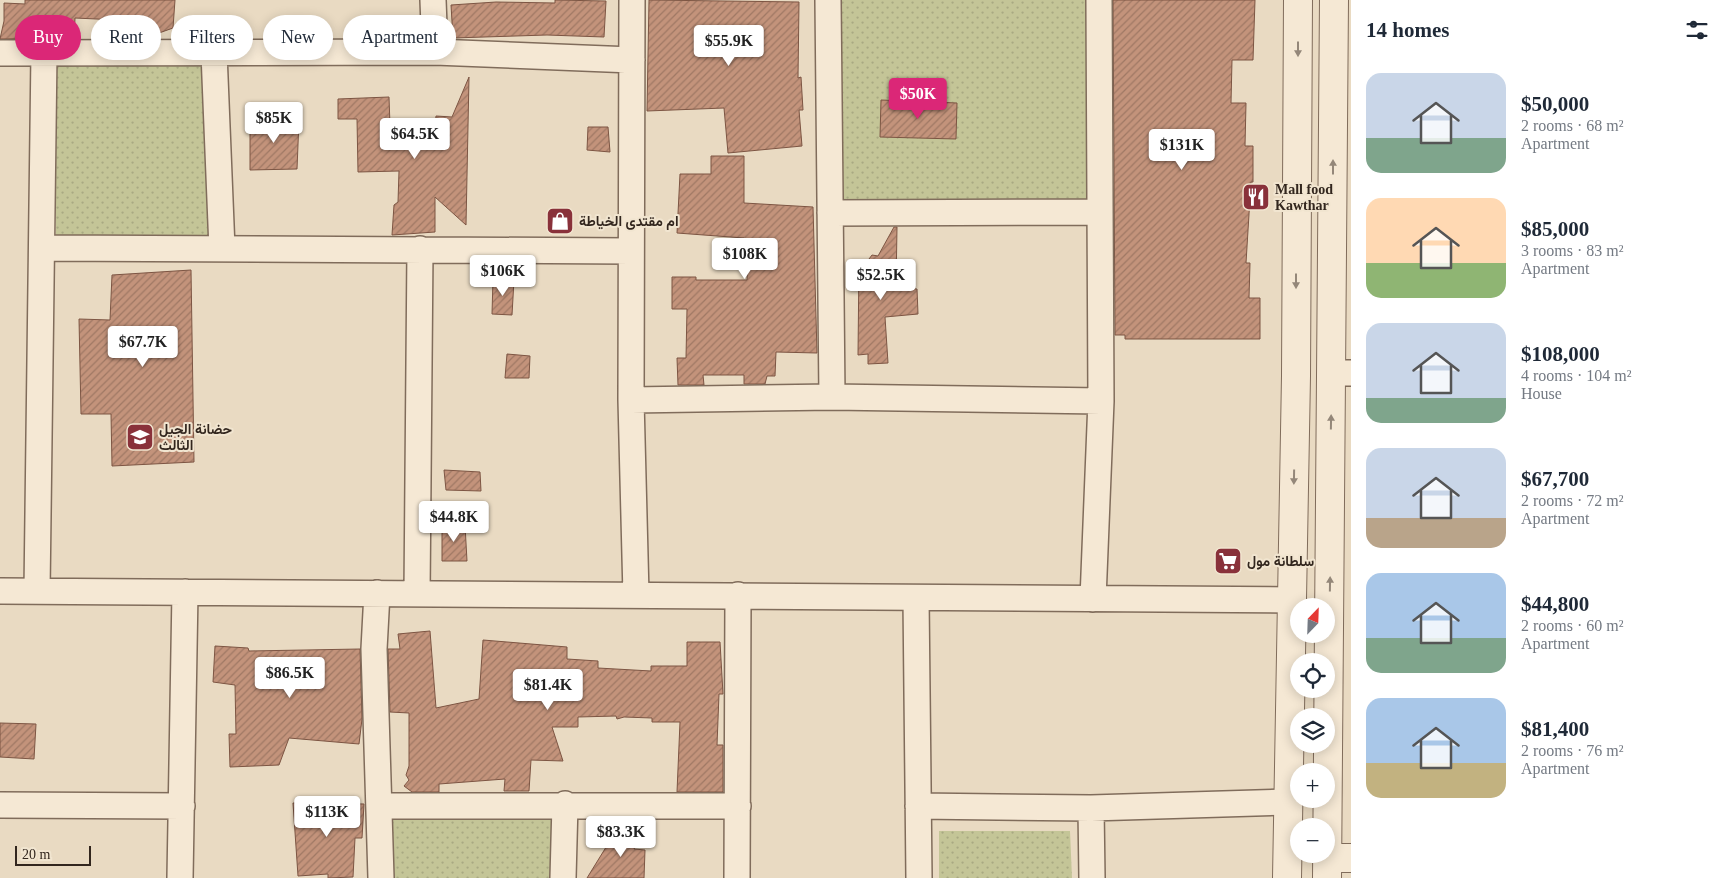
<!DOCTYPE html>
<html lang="en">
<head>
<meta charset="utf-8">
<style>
  :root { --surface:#fff; --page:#f2f2f3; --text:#1f2937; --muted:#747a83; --accent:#db2777 }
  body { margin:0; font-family:"Times New Roman",Vazirmatn,serif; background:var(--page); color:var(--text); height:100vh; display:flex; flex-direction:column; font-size:19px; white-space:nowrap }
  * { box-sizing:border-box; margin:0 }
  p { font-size:16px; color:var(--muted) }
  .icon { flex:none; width:28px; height:28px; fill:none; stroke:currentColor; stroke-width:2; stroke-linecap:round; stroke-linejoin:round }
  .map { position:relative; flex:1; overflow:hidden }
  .drawer { display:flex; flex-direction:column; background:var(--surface); width:375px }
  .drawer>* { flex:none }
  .top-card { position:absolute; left:15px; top:15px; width:475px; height:45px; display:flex; gap:10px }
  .needle { width:32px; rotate:23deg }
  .fabs { position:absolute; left:1290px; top:598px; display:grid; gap:10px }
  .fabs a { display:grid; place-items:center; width:45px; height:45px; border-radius:50%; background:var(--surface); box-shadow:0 2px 12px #0003; font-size:25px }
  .scale { position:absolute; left:15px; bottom:12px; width:76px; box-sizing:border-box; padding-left:5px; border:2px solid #32261e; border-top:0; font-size:14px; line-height:18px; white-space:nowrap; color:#32261e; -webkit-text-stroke:4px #f1e5d0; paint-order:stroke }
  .price { position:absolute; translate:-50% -42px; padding:0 11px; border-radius:5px; background:#fff; color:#222; font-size:16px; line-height:32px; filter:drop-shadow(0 1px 2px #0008) }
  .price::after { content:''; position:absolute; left:50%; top:30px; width:15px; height:11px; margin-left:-8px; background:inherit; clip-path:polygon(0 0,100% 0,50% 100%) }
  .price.current { background:var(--accent); color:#fff }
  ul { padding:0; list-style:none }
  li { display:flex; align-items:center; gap:15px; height:125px; padding:0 15px }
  li span { display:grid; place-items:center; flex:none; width:140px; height:100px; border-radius:15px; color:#555 }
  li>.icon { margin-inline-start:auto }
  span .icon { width:60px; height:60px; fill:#fffc; stroke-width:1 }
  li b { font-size:21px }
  h2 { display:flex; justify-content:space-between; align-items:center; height:60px; padding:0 15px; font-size:21px }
  .tag { padding:0 18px; border-radius:22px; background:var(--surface); box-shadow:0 2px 12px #0003; font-size:18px; line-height:45px }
  .tag.current { background:var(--accent); color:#fff }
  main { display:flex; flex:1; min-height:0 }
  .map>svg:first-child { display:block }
  .garden { fill:url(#garden-dots) }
  .building { fill:url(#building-hatch); stroke:#7d5543 }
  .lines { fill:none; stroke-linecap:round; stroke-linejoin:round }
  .minor-casing { stroke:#806c5b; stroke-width:28 }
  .tertiary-casing { stroke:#806c5b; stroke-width:30 }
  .minor { stroke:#f5e8d4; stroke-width:25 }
  .tertiary { stroke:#f5e8d4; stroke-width:28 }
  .oneway { fill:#948779 }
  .labels { text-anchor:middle; stroke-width:4; stroke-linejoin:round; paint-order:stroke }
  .poi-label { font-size:14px; font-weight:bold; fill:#32261e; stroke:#f1e5d0; text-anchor:start }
</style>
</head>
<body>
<main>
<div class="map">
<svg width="1351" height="878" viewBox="0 0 1351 878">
  <defs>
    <pattern id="garden-dots" width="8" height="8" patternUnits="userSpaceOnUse" patternTransform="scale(1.25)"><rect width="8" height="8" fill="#c4c597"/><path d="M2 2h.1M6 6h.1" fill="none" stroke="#a9a982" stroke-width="1.8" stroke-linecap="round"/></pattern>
    <pattern id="building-hatch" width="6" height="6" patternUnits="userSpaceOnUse" patternTransform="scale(1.25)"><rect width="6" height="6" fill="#c3937b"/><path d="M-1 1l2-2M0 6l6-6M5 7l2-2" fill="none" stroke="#9f7864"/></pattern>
  </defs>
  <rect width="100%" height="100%" fill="#e9dac2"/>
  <path class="garden" d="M840,0H1087L1086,203L840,202Z
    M201,64L209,236L56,237L55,66Z
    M552,816L550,878H392L391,817Z
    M939,831H1070L1072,878H939Z"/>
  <path class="building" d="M25,0H175L173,28L145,38H130L117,37L118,20L75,18L74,38L0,39L4,21V3L25,4Z
    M555,0L606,1L604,37L547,35L453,38L451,5L496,2L555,3Z
    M649,0L799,2L798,78L801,77L803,110H799L802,146L728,153L724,108L647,111Z
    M1113,0H1255L1253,60H1232L1231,103H1246L1245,146H1253V182H1251L1246,263H1250L1249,298H1260V339H1125V335H1115Z
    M469,77L466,225L435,197V232L392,235L394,205L398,202L399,171L358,172L357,119H338V99L389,97L390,126L435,128L436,116L452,117Z
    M881,100L957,103L956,139L880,137Z
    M250,119L299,120L297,169L250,170Z
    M588,127H608L610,152L587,150Z
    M711,156H744V203L813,207L817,353L776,352L775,376H767L765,384H744V375H703L704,385H678L677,358H686L687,309H672V277H696V280H747L748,256L744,238L677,233L680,174H711Z
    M894,227H897L896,288L917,289L918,314L885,317L888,363L868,364V354L858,355L859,260L866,263L872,255L878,256Z
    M191,270L194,462L112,466L111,414H81L79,319L110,320L112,275Z
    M493,279L514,280L512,315L492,314Z
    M507,354L530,356L529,378H505Z
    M444,470L480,472L481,491L446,490Z
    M442,524L465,525L467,561H442Z
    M430,631L436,708L479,699L483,640L567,647V659L598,661V668L651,671V666H687V642H720L723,694H719L717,745H723V792H677L680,722H652V718L624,717L617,719L616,716L578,717V727H552L563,761L531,760L529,791H504L505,779L439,784V792H412L404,786L409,780L406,775L409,766V713L390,712L388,649H400L398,634Z
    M215,646L248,648L249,651L360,649L362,719L359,744L289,738L279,765L230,767L229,734H236L235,685L213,682Z
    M0,723L36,724L34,759L0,757Z
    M293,803L364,804L362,838H355L353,877L328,878V874L298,876Z
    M616,831L642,832L634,849L645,850L644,878H587Z"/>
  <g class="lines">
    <g class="minor-casing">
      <path id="minor" d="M433,0L435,52
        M632,0L631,400L636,595
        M828,0L832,397
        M0,53L435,52L632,60
        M214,53L222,249
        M830,213L1100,212
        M42,248L631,251
        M1332,373H1351
        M631,400L832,397L1101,401
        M0,591L1292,600
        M37,591L44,53
        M377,593L374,649L381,878
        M417,594L420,249
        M916,598L919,878
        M1093,599L1101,401L1099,0
        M0,805L182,806
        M380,806H738
        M918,806L1091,808L1287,802
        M1091,808L1092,878
        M180,878L185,592
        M563,878L565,804
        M737,878L738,595"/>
    </g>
    <g class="tertiary-casing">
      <path id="tertiary" d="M1327,858H1351
        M1287,878L1296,376L1298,0
        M1327,878L1334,0"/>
    </g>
    <use href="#minor" class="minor"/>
    <use href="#tertiary" class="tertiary"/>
  </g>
  <defs><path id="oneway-solid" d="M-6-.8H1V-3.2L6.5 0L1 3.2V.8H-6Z" transform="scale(1.25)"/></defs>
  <g class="oneway">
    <use href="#oneway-solid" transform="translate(1298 49) rotate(90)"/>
    <use href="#oneway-solid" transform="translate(1333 167) rotate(-90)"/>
    <use href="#oneway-solid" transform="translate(1296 281) rotate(90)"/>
    <use href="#oneway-solid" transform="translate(1331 422) rotate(-89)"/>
    <use href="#oneway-solid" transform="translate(1294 477) rotate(91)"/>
    <use href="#oneway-solid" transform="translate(1330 584) rotate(-89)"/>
  </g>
  <defs>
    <g id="restaurant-square" transform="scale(1.4375)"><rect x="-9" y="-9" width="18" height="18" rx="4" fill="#89313a" stroke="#f1e5d0"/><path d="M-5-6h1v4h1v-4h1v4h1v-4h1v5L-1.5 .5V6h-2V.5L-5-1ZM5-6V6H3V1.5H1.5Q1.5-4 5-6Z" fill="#fff"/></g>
    <g id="shop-square" transform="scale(1.4375)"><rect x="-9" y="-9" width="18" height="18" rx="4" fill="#89313a" stroke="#f1e5d0"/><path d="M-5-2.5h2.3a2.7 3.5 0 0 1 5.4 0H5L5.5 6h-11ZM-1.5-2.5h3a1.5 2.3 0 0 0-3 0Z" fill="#fff"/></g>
    <g id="school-square" transform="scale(1.4375)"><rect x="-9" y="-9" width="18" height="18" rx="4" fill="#89313a" stroke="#f1e5d0"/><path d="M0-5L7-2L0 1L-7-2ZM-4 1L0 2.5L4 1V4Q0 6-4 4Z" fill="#fff"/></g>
    <g id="supermarket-square" transform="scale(1.4375)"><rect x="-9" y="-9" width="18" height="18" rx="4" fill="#89313a" stroke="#f1e5d0"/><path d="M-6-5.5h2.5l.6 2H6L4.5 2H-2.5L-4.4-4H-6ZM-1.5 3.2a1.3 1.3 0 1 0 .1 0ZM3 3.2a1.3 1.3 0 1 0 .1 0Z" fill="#fff"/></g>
  </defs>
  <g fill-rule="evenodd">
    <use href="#restaurant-square" x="1256" y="197"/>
    <use href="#shop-square" x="560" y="221"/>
    <use href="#school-square" x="140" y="437"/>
    <use href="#supermarket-square" x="1228" y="561"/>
  </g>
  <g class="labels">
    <g class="poi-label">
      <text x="1275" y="194">Mall food<tspan x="1275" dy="16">Kawthar</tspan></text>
      <text x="579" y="226">ام مقتدى الخياطة</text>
      <text x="159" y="434">حضانة الجيل<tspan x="159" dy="16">الثالث</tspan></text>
      <text x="1247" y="566">سلطانة مول</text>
    </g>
  </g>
</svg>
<div class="fabs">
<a><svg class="needle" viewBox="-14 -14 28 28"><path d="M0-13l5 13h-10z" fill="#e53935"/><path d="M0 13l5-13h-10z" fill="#747a83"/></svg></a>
<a><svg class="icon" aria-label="locate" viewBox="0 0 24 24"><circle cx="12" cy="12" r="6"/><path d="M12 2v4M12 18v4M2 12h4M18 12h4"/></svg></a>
<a><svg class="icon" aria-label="layers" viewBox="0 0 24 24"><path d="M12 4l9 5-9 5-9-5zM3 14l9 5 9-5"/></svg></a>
<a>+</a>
<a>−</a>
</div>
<div class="scale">20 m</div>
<b class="price" style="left:729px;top:67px">$55.9K</b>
<b class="price current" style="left:918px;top:120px">$50K</b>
<b class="price" style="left:274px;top:144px">$85K</b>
<b class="price" style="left:415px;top:160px">$64.5K</b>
<b class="price" style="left:1182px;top:171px">$131K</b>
<b class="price" style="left:745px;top:280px">$108K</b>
<b class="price" style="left:503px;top:297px">$106K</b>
<b class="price" style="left:881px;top:301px">$52.5K</b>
<b class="price" style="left:143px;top:368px">$67.7K</b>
<b class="price" style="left:454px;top:543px">$44.8K</b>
<b class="price" style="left:290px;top:699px">$86.5K</b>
<b class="price" style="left:548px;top:711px">$81.4K</b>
<b class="price" style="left:327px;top:838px">$113K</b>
<b class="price" style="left:621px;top:858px">$83.3K</b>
<div class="top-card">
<a class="tag current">Buy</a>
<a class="tag">Rent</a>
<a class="tag">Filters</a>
<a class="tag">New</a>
<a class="tag">Apartment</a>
</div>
</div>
<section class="drawer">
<h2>14 homes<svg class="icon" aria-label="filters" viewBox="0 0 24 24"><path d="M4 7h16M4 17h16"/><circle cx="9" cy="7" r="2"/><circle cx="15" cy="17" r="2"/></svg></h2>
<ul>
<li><span style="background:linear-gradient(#c9d6e8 65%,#7fa58c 0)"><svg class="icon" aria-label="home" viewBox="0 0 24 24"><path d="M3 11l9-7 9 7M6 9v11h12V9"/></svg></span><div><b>$50,000</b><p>2 rooms · 68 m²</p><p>Apartment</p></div></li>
<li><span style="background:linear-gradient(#ffd9b3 65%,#8fb573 0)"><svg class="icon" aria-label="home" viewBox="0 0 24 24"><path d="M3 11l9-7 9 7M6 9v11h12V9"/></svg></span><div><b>$85,000</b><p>3 rooms · 83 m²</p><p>Apartment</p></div></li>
<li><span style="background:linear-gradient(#c9d6e8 75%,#7fa58c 0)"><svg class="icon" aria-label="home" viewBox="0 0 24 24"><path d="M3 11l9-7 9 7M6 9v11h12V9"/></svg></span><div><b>$108,000</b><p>4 rooms · 104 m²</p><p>House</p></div></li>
<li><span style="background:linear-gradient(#c9d6e8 70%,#b9a48a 0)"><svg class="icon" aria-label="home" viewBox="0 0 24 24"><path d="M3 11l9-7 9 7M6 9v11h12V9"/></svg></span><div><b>$67,700</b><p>2 rooms · 72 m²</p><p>Apartment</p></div></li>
<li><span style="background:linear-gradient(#a9c7e8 65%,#7fa58c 0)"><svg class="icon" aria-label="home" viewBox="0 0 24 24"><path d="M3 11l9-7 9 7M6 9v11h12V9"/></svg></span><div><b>$44,800</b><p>2 rooms · 60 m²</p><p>Apartment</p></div></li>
<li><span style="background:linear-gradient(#a9c7e8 65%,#c2b280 0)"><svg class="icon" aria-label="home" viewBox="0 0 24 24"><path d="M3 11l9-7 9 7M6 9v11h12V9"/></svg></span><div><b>$81,400</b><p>2 rooms · 76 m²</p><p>Apartment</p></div></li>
</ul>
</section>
</main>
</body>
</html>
